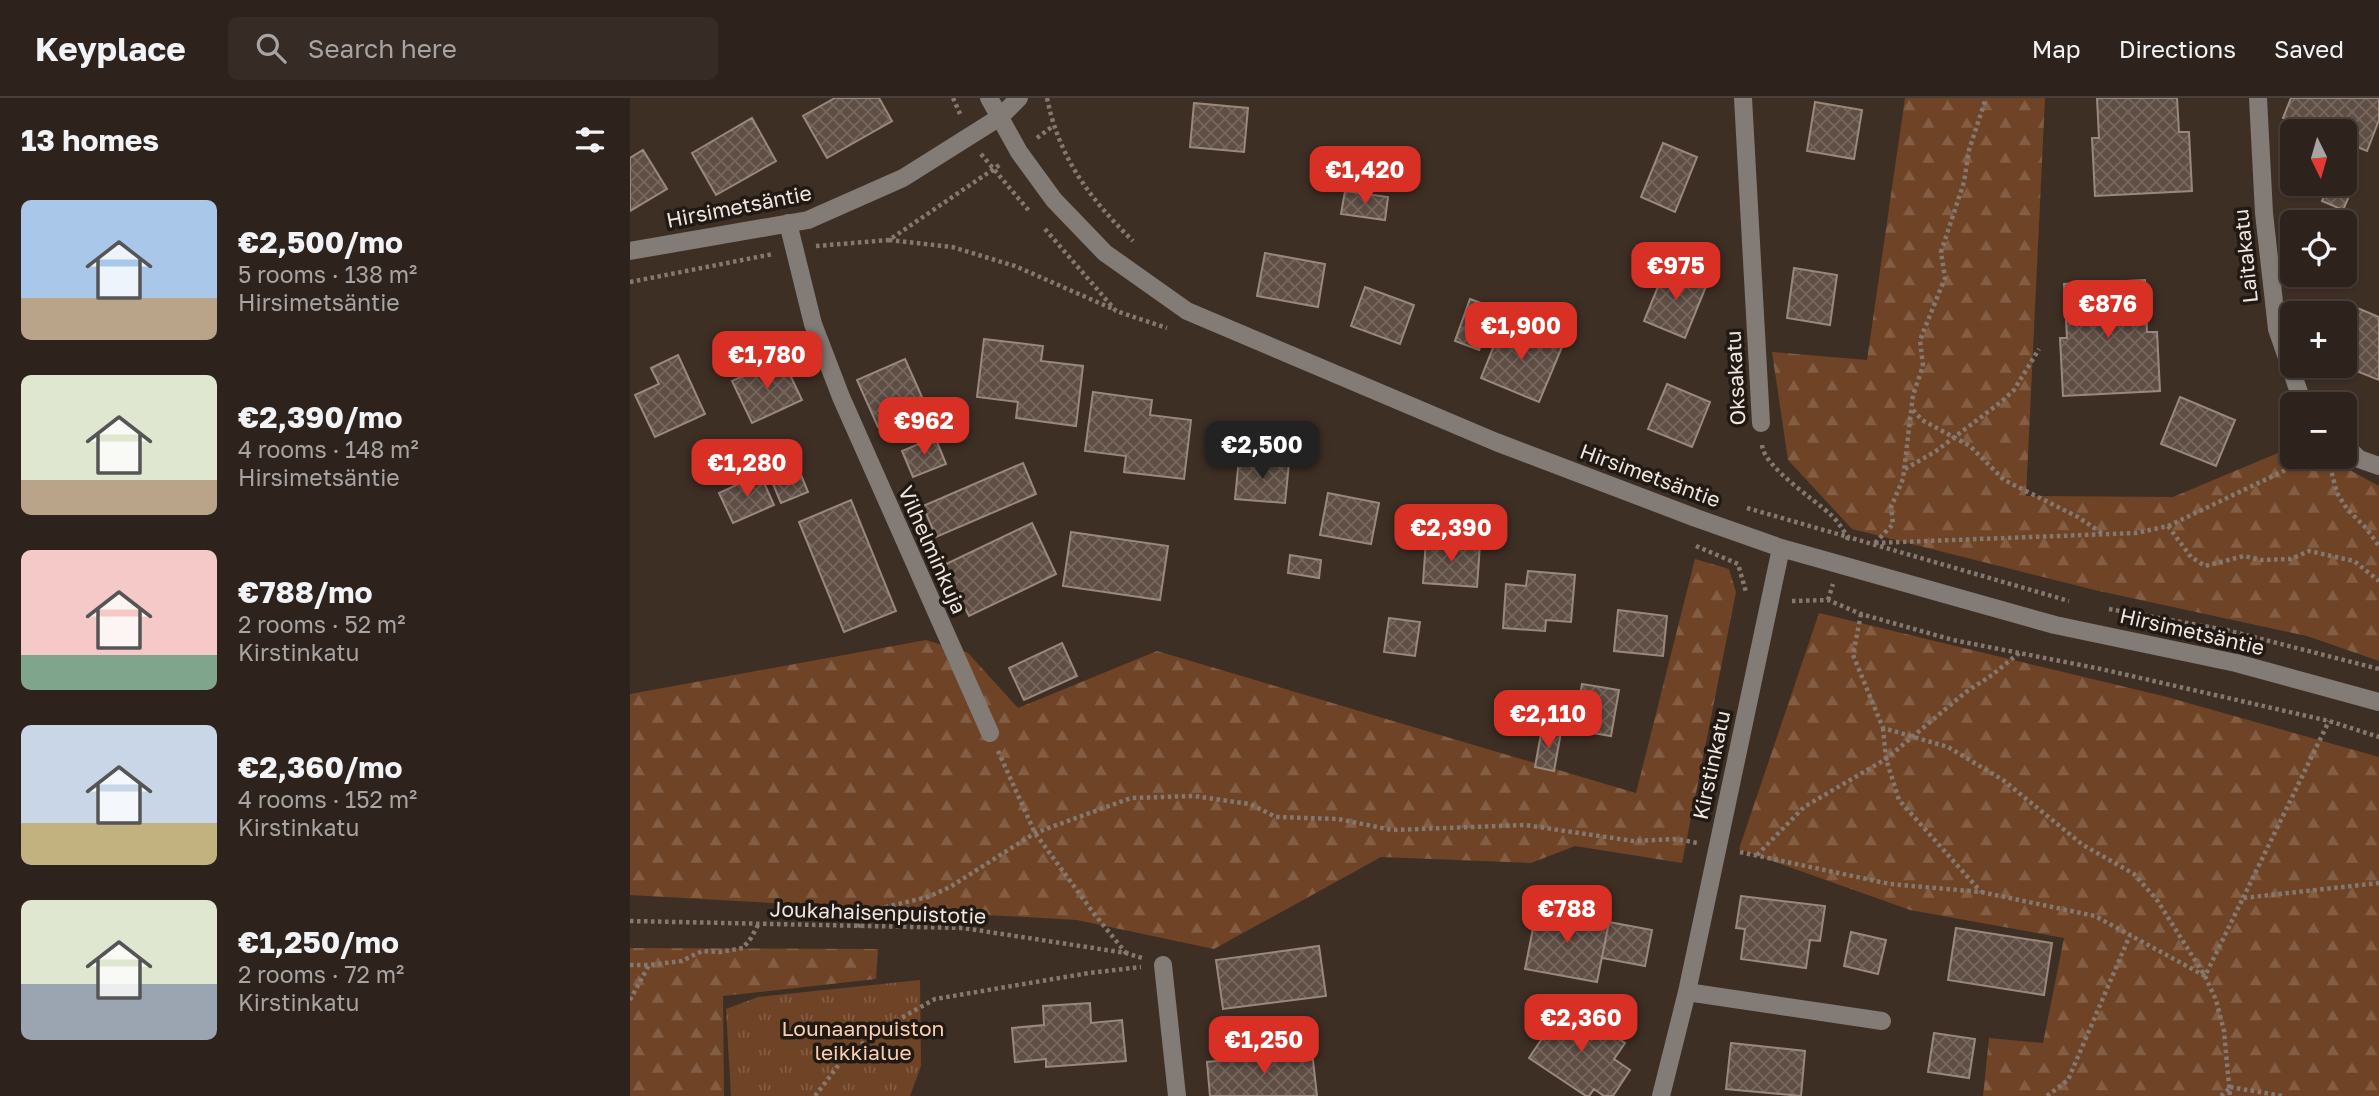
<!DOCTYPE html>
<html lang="en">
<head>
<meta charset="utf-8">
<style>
  :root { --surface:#2e231c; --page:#362b25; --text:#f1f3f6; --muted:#a7a4a3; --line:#49403b; --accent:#d93025 }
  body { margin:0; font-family:"Golos Text",sans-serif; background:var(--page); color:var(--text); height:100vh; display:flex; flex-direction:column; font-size:26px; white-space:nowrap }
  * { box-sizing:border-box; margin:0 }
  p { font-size:23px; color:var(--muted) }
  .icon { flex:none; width:38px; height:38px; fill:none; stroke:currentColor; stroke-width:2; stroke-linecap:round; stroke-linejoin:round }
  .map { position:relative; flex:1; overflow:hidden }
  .panel { display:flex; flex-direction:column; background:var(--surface); width:630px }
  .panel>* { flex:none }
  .needle { width:46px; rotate:175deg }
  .fabs { position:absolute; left:1650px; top:21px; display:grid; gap:14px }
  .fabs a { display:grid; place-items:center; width:77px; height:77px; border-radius:10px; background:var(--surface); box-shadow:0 2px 5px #0004,0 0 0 2px var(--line); font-size:35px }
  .price { position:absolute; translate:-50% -60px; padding:0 16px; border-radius:14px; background:var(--accent); color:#fff; font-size:23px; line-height:46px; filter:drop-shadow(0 2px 4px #0008) }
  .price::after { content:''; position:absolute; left:50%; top:42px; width:21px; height:16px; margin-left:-10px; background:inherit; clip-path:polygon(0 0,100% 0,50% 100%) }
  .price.on { background:#222; color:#fff }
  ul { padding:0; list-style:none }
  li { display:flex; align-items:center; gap:21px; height:175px; padding:0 21px }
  li span { display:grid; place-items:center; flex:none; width:196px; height:140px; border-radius:10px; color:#555 }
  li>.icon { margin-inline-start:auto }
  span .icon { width:84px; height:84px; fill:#fffc; stroke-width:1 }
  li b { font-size:30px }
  h2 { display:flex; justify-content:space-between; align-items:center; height:84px; padding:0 21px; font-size:30px }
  header { display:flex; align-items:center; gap:42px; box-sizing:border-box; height:98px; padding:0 35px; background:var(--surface); border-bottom:2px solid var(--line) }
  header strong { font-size:33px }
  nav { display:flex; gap:38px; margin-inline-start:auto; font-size:24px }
  .search { width:490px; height:63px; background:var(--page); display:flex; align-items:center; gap:18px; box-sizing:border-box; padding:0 24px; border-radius:10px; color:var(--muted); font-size:26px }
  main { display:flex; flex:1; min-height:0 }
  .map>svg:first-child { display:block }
  .grass { fill:url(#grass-tufts) }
  .forest { fill:url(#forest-firs) }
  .building { fill:url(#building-cross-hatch); stroke:#9b887d; stroke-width:2 }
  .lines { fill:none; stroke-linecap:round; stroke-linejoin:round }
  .path { stroke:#85786f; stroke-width:4.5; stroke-dasharray:3.5 3.5; stroke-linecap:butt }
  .minor { stroke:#837b76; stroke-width:18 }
  .labels { text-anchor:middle; stroke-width:7; stroke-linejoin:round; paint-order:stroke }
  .street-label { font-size:21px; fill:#f0e6df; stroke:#201914 }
  .park-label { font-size:21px; fill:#fcceb1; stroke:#201914 }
</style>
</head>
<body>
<header>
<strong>Keyplace</strong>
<div class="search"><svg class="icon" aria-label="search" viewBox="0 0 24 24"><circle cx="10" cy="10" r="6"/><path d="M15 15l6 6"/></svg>Search here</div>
<nav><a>Map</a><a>Directions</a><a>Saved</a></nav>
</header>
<main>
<section class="panel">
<h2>13 homes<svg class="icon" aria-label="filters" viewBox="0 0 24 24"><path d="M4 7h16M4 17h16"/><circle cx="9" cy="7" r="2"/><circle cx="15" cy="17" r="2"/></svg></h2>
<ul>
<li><span style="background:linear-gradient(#a9c7e8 70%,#b9a48a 0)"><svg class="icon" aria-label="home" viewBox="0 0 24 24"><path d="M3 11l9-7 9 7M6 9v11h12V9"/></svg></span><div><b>€2,500/mo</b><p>5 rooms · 138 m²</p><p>Hirsimetsäntie</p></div></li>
<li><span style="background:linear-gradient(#dfe7d0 75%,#b9a48a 0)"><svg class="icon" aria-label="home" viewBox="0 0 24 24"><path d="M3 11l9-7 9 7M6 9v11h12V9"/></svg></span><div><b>€2,390/mo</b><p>4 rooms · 148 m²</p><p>Hirsimetsäntie</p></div></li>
<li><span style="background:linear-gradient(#f6c9c9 75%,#7fa58c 0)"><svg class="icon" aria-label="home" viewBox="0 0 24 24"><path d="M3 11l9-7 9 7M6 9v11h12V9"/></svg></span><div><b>€788/mo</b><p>2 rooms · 52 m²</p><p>Kirstinkatu</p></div></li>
<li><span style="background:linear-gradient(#c9d6e8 70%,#c2b280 0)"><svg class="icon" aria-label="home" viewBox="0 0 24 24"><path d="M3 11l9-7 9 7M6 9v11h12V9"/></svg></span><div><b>€2,360/mo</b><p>4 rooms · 152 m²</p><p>Kirstinkatu</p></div></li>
<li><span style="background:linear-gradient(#dfe7d0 60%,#9aa5b1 0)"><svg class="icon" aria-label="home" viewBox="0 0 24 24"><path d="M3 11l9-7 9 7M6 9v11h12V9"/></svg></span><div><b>€1,250/mo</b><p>2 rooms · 72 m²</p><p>Kirstinkatu</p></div></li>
</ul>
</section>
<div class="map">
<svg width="1749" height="998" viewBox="0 0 1749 998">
  <defs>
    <pattern id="grass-tufts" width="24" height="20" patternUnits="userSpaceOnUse" patternTransform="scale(1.75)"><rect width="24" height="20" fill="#6f4325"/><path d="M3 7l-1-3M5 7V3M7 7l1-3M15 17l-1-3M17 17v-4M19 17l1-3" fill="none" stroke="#845e44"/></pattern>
    <pattern id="forest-firs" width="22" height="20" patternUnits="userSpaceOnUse" patternTransform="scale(1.75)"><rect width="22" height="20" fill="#6f4325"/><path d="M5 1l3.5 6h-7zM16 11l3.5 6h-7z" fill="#845e44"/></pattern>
    <pattern id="building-cross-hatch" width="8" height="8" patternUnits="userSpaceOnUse" patternTransform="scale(1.75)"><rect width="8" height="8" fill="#5f4e44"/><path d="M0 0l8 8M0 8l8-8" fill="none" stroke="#76685f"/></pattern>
  </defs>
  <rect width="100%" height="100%" fill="#3e2f25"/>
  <path class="grass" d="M290,882L291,968L280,998H101L96,911L128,899Z"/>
  <path class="forest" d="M1275,0H1415L1396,398L1543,399L1662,349V359H1696L1749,388V563L1677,538L1469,493L1222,431L1158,362L1142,254L1237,262Z
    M1065,461L1099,471L1106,494L1052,765L945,748L901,765L751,759L584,851L447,822L0,797V596L296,542L338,555L388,610L527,553L1006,695Z
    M1189,515L1537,599L1749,659V998H1353L1359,940L1413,945L1434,840L1280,812L1109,751Z
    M0,850L248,851L246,881L93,898L94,998H0Z"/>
  <path class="building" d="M205,0H249L262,23L197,60L173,18Z
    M1467,0H1547L1549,34H1559L1562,93L1465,98L1462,40H1469Z
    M1661,0H1749V22L1737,53L1715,44V33H1687L1653,20Z
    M1185,4L1232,12L1224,61L1177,53Z
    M564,5L618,10L614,54L560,49Z
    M122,20L146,63L86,97L62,55Z
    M1033,45L1067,59L1045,114L1011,99Z
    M13,52L37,91L0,113V60Z
    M1715,83L1724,87L1713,112L1692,103L1699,86H1715Z
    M715,93L758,99L755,122L711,116Z
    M635,155L695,166L688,209L627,198Z
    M1036,169L1077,186L1055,240L1014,223Z
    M1164,170L1207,177L1200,227L1157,220Z
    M1515,182L1517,234H1527L1530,293L1433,298L1430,240H1437L1434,186Z
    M735,189L784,207L770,246L721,228Z
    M840,201L865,210L849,252L825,243Z
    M1713,204L1749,219V282L1714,268L1715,215H1708Z
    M873,225L932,249L909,304L851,280Z
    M354,241L413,248L411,263L453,268L446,328L386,320L388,304L347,299Z
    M48,257L75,316L25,339L5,297L29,286L21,270Z
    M152,260L172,302L122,325L102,283Z
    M275,261L296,308L248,329L227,282Z
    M1037,286L1080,304L1062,349L1018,331Z
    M463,294L522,302L520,317L561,322L554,381L494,374L496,358L455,353Z
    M1550,299L1605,322L1586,368L1531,346Z
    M305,339L316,366L283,379L272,353Z
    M609,360L659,365L655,405L605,401Z
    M393,365L406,396L306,439L293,408Z
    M167,367L178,394L151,405L140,379Z
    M130,376L144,407L103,425L89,395Z
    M698,395L749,405L741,446L690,437Z
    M221,402L266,513L214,534L169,424Z
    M402,425L426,476L339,518L314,467Z
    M441,434L538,448L530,502L433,488Z
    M796,442L850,447L847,489L793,485Z
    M660,457L691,462L689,480L658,475Z
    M898,473L945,477L941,524L916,522L915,533L873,530L876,486L896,488Z
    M988,512L1037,518L1033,558L984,553Z
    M759,520L790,524L785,558L754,554Z
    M432,545L447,578L394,602L379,570Z
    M952,586L989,592L981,638L944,632Z
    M912,630L931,634L924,673L905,669Z
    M1111,798L1195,808L1190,843L1180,842L1176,870L1111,861L1115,831L1106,830Z
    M907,810L979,824L967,884L895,871Z
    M979,824L1022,832L1015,868L972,860Z
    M1326,830L1422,845L1414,897L1318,882Z
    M1221,834L1256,842L1248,876L1214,868Z
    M689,848L696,898L593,911L586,862Z
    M460,905L461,925L492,922L496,963L416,969V961L385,964L382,930L414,927L413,908Z
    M936,905L995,945L984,961L1000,972L983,998H974L964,991L959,998H956L899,960Z
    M1304,935L1345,941L1339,980L1298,974Z
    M1101,945L1175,953L1171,998L1096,991Z
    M682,953L687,998H580L577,964Z"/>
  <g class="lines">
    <path class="path" d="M323,0L331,18
      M417,0C429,60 460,101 503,143
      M407,40L423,28
      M351,56L400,114
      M415,131L486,213L537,230
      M259,142L322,149L385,168L483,211
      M186,148L259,142L371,66
      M0,184L143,156
      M1283,312L1292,322L1340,348L1374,382L1448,419L1473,436
      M1132,347C1134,369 1184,401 1201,417C1208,423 1212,431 1218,439L1439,503
      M1700,368L1707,395L1717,411L1736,430L1749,448
      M1275,371L1306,353L1371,304L1384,292L1409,251
      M1117,410L1218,439L1216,444
      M1538,428L1561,459L1575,468L1614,458L1631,462L1661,461L1679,453L1724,463L1749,483
      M1245,445L1263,426L1261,409L1273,381L1283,297L1293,268L1290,242L1315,180L1311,154L1334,84L1339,52L1356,0
      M1245,445L1506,435L1538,428L1683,359
      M1066,448L1108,466L1116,494
      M1198,502L1203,486
      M1162,503L1198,502L1231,516L1323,542L1471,571L1699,623L1749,639
      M1479,511L1596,532L1749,571
      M1231,516L1223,557L1253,630L1318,649L1373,682L1453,747L1504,776L1527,802L1575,878L1586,902L1594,933L1600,998
      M1253,630L1256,661L1269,702L1351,794
      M368,653L405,735L465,817L496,855
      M1110,754L1260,786L1351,794L1465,818L1575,878L1613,800L1749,785
      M1127,757L1174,709L1256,661L1336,594L1362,577L1389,555
      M1613,800L1699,623
      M0,823L333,830L496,855L512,860
      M228,829L243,812L298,799L320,789L405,735L501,700L564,698L620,706L646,719L708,721L762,732L895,727L1003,743L1047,741L1067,745
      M0,867H19
      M0,902L19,867L52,863L72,853L90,854L113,850L121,840L128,827
      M1600,989L1652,998
      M185,998L217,956L264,924L305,901L459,875L511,869
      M1417,998L1438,982L1500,837
      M1591,998L1600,990"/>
    <path class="minor" d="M359,0L389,54L424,102L475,155L557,213L866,344L1066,420L1151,450L1425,527L1606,565L1749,604
      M1113,0L1131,325
      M1628,0L1634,115L1647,231L1672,303L1675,306
      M158,125L183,226L211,299L360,635
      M0,153L178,122L273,80L370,19L389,0
      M1715,347L1729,361L1749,368
      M533,867L547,998
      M1057,894L1252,923
      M1031,998L1057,894L1151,450"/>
  </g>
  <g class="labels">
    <g class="street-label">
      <text transform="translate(109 109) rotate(-11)" y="7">Hirsimetsäntie</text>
      <text transform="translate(1616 158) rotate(-96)" y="7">Laitakatu</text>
      <text transform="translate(1106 280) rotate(-93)" y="7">Oksakatu</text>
      <text transform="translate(1020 378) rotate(20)" y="7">Hirsimetsäntie</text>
      <text transform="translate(302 452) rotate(66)" y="7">Vilhelminkuja</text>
      <text transform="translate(1562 534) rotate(13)" y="7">Hirsimetsäntie</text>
      <text transform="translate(1082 667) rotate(-78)" y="7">Kirstinkatu</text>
      <text transform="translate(248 815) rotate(2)" y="7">Joukahaisenpuistotie</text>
    </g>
    <g class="park-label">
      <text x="233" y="938">Lounaanpuiston<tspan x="233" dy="24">leikkialue</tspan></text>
    </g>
  </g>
</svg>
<div class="fabs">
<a><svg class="needle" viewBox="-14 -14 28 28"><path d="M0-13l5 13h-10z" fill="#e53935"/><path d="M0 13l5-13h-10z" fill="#a7a4a3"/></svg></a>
<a><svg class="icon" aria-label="locate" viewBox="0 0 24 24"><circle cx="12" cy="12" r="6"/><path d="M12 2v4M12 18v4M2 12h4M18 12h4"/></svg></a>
<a>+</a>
<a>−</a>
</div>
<b class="price" style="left:735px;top:108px">€1,420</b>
<b class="price" style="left:1046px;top:204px">€975</b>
<b class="price" style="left:1478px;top:242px">€876</b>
<b class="price" style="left:891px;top:264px">€1,900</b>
<b class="price" style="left:137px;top:293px">€1,780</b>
<b class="price" style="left:294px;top:359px">€962</b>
<b class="price on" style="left:632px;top:383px">€2,500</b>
<b class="price" style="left:117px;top:401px">€1,280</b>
<b class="price" style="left:821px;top:466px">€2,390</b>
<b class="price" style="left:918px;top:652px">€2,110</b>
<b class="price" style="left:937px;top:847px">€788</b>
<b class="price" style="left:951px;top:956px">€2,360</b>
<b class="price" style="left:634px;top:978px">€1,250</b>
</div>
</main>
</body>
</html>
